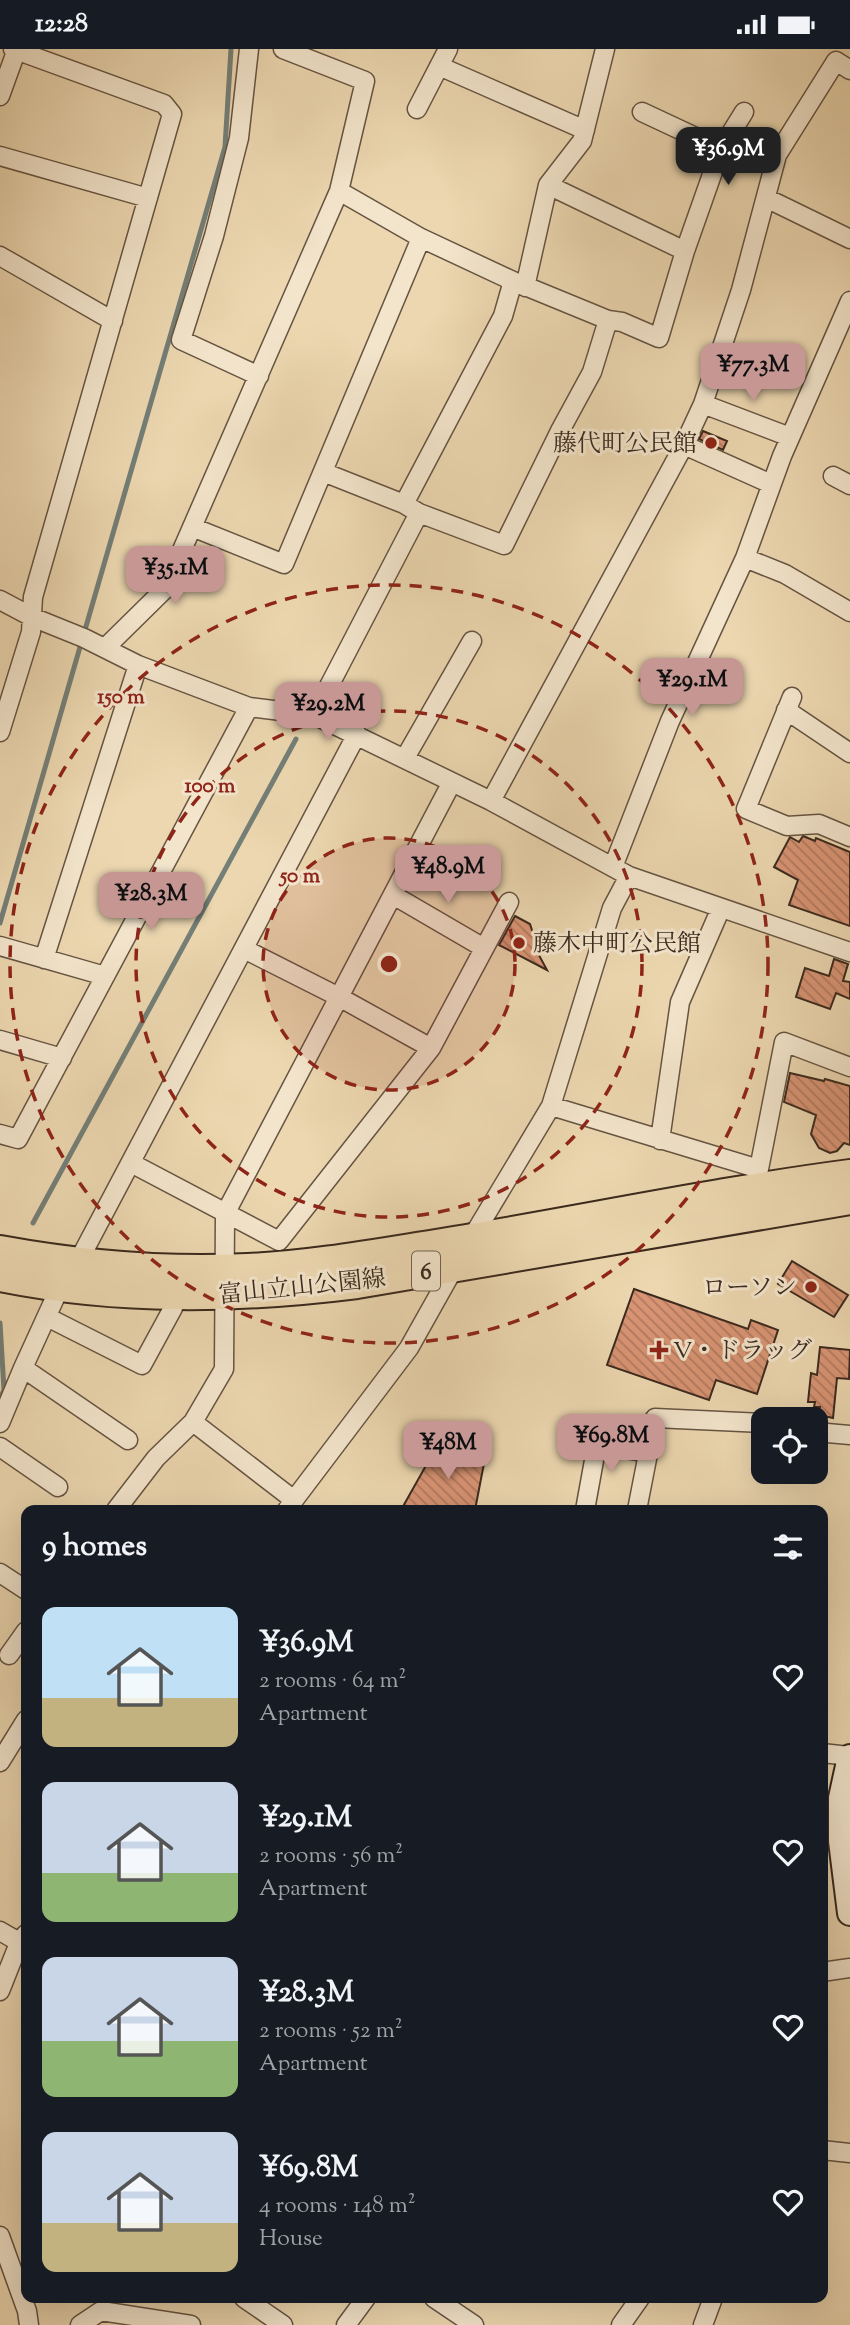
<!DOCTYPE html>
<html lang="en">
<head>
<meta charset="utf-8">
<style>
  :root { --surface:#171b24; --page:#242831; --text:#f1f3f6; --muted:#9ea1a6; --accent:#c59692 }
  body { margin:0; font-family:"Sorts Mill Goudy","Noto Serif JP",serif; background:var(--page); color:var(--text); height:100vh; display:flex; flex-direction:column; font-size:26px; white-space:nowrap }
  * { box-sizing:border-box; margin:0 }
  p { font-size:23px; color:var(--muted) }
  .icon { flex:none; width:38px; height:38px; fill:none; stroke:currentColor; stroke-width:2; stroke-linecap:round; stroke-linejoin:round }
  .map { position:relative; flex:1; overflow:hidden }
  .details { position:absolute; left:21px; top:1456px; width:807px; height:798px; display:flex; flex-direction:column; background:var(--surface); border-radius:14px; box-shadow:0 7px 28px #0002 }
  .details>* { flex:none }
  .controls { position:absolute; left:751px; top:1358px; display:grid; gap:14px }
  .controls a { display:grid; place-items:center; width:77px; height:77px; border-radius:14px; background:var(--surface); box-shadow:0 7px 28px #0002; font-size:35px }
  .price { position:absolute; translate:-50% -60px; padding:0 16px; border-radius:14px; background:var(--accent); color:#111; font-size:23px; line-height:46px; filter:drop-shadow(0 2px 4px #0008) }
  .price::after { content:''; position:absolute; left:50%; top:42px; width:21px; height:16px; margin-left:-10px; background:inherit; clip-path:polygon(0 0,100% 0,50% 100%) }
  .price.current { background:#222; color:#fff }
  ul { padding:0; list-style:none }
  li { display:flex; align-items:center; gap:21px; height:175px; padding:0 21px }
  li span { display:grid; place-items:center; flex:none; width:196px; height:140px; border-radius:14px; color:#555 }
  li>.icon { margin-inline-start:auto }
  span .icon { width:84px; height:84px; fill:#fffc; stroke-width:1 }
  li b { font-size:30px }
  h2 { display:flex; justify-content:space-between; align-items:center; height:84px; padding:0 21px; font-size:30px }
  .status { display:flex; justify-content:space-between; align-items:center; height:49px; padding:0 35px; background:var(--surface); direction:ltr }
  .status svg { height:19px; fill:currentColor }
  .map>svg:first-child { display:block }
  .lines { fill:none; stroke-linecap:round; stroke-linejoin:round }
  .stream { stroke:#747f77; stroke-width:5 }
  .building { fill:url(#building-back-hatch); stroke:#3a291d; stroke-width:2 }
  .street-casing { stroke:#665442; stroke-width:21 }
  .secondary-casing { stroke:#3a291d; stroke-width:28 }
  .primary-casing { stroke:#3a291d; stroke-width:32 }
  .street { stroke:#f3e5cc; stroke-width:18 }
  .secondary { stroke:#f3e5cc; stroke-width:24 }
  .primary { stroke:#ecd7b0; stroke-width:28 }
  .ring { fill:none; stroke:#8f2418; stroke-width:3.5; stroke-dasharray:12 9 }
  .poi-dot { fill:#8f2418; stroke:#f3e5cc; stroke-width:2.5 }
  .labels { text-anchor:middle; stroke-width:6; stroke-linejoin:round; paint-order:stroke }
  .shield { fill:#f3e5cc; stroke:#726152; stroke-width:2 }
  .shield-label { font-size:23px; font-weight:bold; fill:#3a291d }
  .poi-label { font-size:24px; fill:#3a291d; stroke:#f3e5cc; text-anchor:end }
  .street-label { font-size:24px; fill:#3a291d; stroke:#f3e5cc }
  .centre { fill:#8f2418; stroke:#f3e5cc; stroke-width:3.5 }
  .ring-label { font-size:21px; text-anchor:middle; font-weight:bold; fill:#8f2418; stroke:#f3e5cc; stroke-width:6; stroke-linejoin:round; paint-order:stroke }
</style>
</head>
<body>
<div class="status"><b>12:28</b><svg viewBox="0 0 49 12"><path d="M0 12V9h3v3zM5 12V6h3v6zM10 12V3h3v9zM15 12V0h3v12zM26 1h20v11H26zM47 4h2v5h-2z"/></svg></div>
<div class="map">
<svg width="850" height="2276" viewBox="0 0 850 2276">
  <defs>
    <pattern id="building-back-hatch" width="6" height="6" patternUnits="userSpaceOnUse" patternTransform="scale(1.75)"><rect width="6" height="6" fill="#d99474"/><path d="M-1 5l2 2M0 0l6 6M5-1l2 2" fill="none" stroke="#b1795f"/></pattern>
  </defs>
  <rect width="100%" height="100%" fill="#ecd7b0"/>
  <filter id="stains"><feTurbulence type="fractalNoise" baseFrequency=".00286" numOctaves="4"/><feColorMatrix values="0 0 0 0 .2 0 0 0 0 .09 0 0 0 0 .02 0 0 0 .5 -.17"/></filter>
  <radialGradient id="worn" r=".72"><stop offset=".6" stop-color="#630" stop-opacity="0"/><stop offset="1" stop-color="#630" stop-opacity=".3"/></radialGradient>
  <g class="lines">
    <path class="stream" d="M0,874L225,98L231,0
      M33,1174L296,690
      M0,1274L4,1341L0,1350"/>
  </g>
  <path class="building" d="M703,382L727,392L723,401L699,390Z
    M803,787L815,792L816,789L850,803V877L789,856L798,831L774,818L790,788L799,793Z
    M515,867L530,875L536,894L534,897L547,921L499,896Z
    M834,910L848,915L843,932L850,933V950L836,944L830,960L796,948L805,919L829,927Z
    M790,1024L824,1032L825,1030L850,1037V1096L844,1094L837,1102L830,1104L819,1099L811,1085L816,1066L784,1053Z
    M792,1212L848,1246L834,1268L778,1235Z
    M634,1240L748,1280L751,1271L778,1281L757,1345L716,1331L709,1351L607,1316Z
    M820,1298L850,1301L849,1330L837,1329L833,1369L819,1366L820,1358H814L815,1353H808L811,1324L817,1326Z
    M438,1395L486,1404L475,1461H401Z"/>
  <g class="lines">
    <g class="street-casing">
      <path id="street" d="M249,0L239,89L214,187L181,291L259,327
        M605,0L582,92L548,136L685,202L659,289L622,273L608,271
        M439,17L585,81
        M0,47L17,0
        M417,60L448,0
        M642,63L721,100
        M0,107L148,149
        M766,149L850,190
        M685,202L721,100L744,63
        M0,207L113,272
        M525,238L548,136
        M703,355L790,388
        M684,396L771,435
        M323,423L404,455
        M833,427L850,436
        M419,464L504,496L561,380L592,323L608,271L513,232
        M192,478L284,515L421,189
        M745,509L785,525L850,563
        M0,551L32,568L84,589L138,616L249,658L314,666L491,752L629,827L850,903
        M105,599L165,540L339,142L365,32L283,0
        M792,648L746,760L787,777L819,775L850,788
        M786,661L850,704
        M314,666L419,464L404,455L503,267L513,232L421,189L339,142
        M0,683L31,583L33,548L172,65L164,55L13,0
        M405,709L472,592
        M491,752L684,396L703,355L741,241L777,106L836,12L850,21
        M613,818L670,672L745,509L782,407L850,252
        M393,846L484,899
        M0,897L105,927
        M44,910L138,616
        M0,991L62,1009
        M431,999L509,853
        M551,1057L759,1120L784,993L850,1018
        M0,1085L18,1090L249,658
        M660,1091L680,953L721,859
        M131,1114L279,1192L431,999L339,948L244,900
        M78,1213L357,685
        M47,1268L142,1316L173,1259V1247
        M23,1319L60,1238
        M0,1374L23,1319L128,1391
        M816,1383L850,1386
        M0,1398L58,1438
        M294,1451L409,1299L455,1217L551,1057L612,859L629,827
        M116,1461L156,1409L193,1373
        M287,1461L294,1451L193,1373L224,1320L225,1165L452,733
        M585,1461L597,1395L648,1404
        M637,1461L655,1369L763,1374
        M0,1524L26,1541
        M9,1606L26,1582
        M822,1704L850,1707
        M0,1713L26,1671
        M0,1882L26,1897
        M822,1923L850,1919
        M0,1942L19,1894L26,1885
        M822,2101L850,2104
        M0,2187L27,2262L29,2276
        M244,2249L283,2276
        M434,2249L474,2276
        M80,2276L101,2262L191,2276
        M346,2276L366,2249
        M621,2276L640,2249
        M703,2276L713,2249"/>
    </g>
    <g class="secondary-casing">
      <path id="secondary" d="M850,1708L841,1749V1792L850,1864"/>
    </g>
    <g class="primary-casing">
      <path id="primary" d="M0,1201C82,1216 165,1223 248,1219C313,1216 378,1204 442,1194C578,1172 713,1143 850,1125
        M0,1228C119,1252 237,1250 357,1235L850,1151"/>
    </g>
    <use href="#street" class="street"/>
    <use href="#secondary" class="secondary"/>
    <use href="#primary" class="primary"/>
  </g>
  <circle cx="389" cy="915" r="126" fill="#8f2418" fill-opacity=".12"/>
  <g class="ring">
    <circle cx="389" cy="915" r="126"/>
    <circle cx="389" cy="915" r="253"/>
    <circle cx="389" cy="915" r="379"/>
  </g>
  <g class="poi-dot">
    <circle cx="711" cy="394" r="7"/>
    <circle cx="519" cy="894" r="7"/>
    <circle cx="811" cy="1238" r="7"/>
    <path d="M655.5 1290.5h7v7h7v7h-7v7h-7v-7h-7v-7h7z"/>
  </g>
  <g class="labels">
    <rect class="shield" x="412" y="1202.5" width="28" height="39" rx="5"/>
    <g class="shield-label">
      <text x="426" y="1230">6</text>
    </g>
    <g class="poi-label">
      <text x="697" y="402">藤代町公民館</text>
      <text x="533" y="902" text-anchor="start">藤木中町公民館</text>
      <text x="797" y="1246">ローソン</text>
      <text x="673" y="1309" text-anchor="start">V・ドラッグ</text>
    </g>
    <g class="street-label">
      <text transform="translate(302 1237) rotate(-6)" y="8">富山立山公園線</text>
    </g>
  </g>
  <circle cx="389" cy="915" r="10" class="centre"/>
  <g class="ring-label">
    <text x="121" y="654">150 m</text>
    <text x="210" y="743">100 m</text>
    <text x="300" y="833">50 m</text>
  </g>
  <rect width="100%" height="100%" filter="url(#stains)"/>
  <rect width="100%" height="100%" fill="url(#worn)"/>
</svg>
<div class="controls">
<a><svg class="icon" aria-label="locate" viewBox="0 0 24 24"><circle cx="12" cy="12" r="6"/><path d="M12 2v4M12 18v4M2 12h4M18 12h4"/></svg></a>
</div>
<b class="price current" style="left:728px;top:138px">¥36.9M</b>
<b class="price" style="left:753px;top:354px">¥77.3M</b>
<b class="price" style="left:175px;top:557px">¥35.1M</b>
<b class="price" style="left:692px;top:669px">¥29.1M</b>
<b class="price" style="left:328px;top:693px">¥29.2M</b>
<b class="price" style="left:448px;top:856px">¥48.9M</b>
<b class="price" style="left:151px;top:883px">¥28.3M</b>
<b class="price" style="left:611px;top:1425px">¥69.8M</b>
<b class="price" style="left:448px;top:1432px">¥48M</b>
<section class="details">
<h2>9 homes<svg class="icon" aria-label="filters" viewBox="0 0 24 24"><path d="M4 7h16M4 17h16"/><circle cx="9" cy="7" r="2"/><circle cx="15" cy="17" r="2"/></svg></h2>
<ul>
<li><span style="background:linear-gradient(#bfe0f5 65%,#c2b280 0)"><svg class="icon" aria-label="home" viewBox="0 0 24 24"><path d="M3 11l9-7 9 7M6 9v11h12V9"/></svg></span><div><b>¥36.9M</b><p>2 rooms · 64 m²</p><p>Apartment</p></div><svg class="icon" aria-label="heart" viewBox="0 0 24 24"><path d="M12 20l-8-8c-3-5 5-10 8-4 3-6 11-1 8 4z"/></svg></li>
<li><span style="background:linear-gradient(#c9d6e8 65%,#8fb573 0)"><svg class="icon" aria-label="home" viewBox="0 0 24 24"><path d="M3 11l9-7 9 7M6 9v11h12V9"/></svg></span><div><b>¥29.1M</b><p>2 rooms · 56 m²</p><p>Apartment</p></div><svg class="icon" aria-label="heart" viewBox="0 0 24 24"><path d="M12 20l-8-8c-3-5 5-10 8-4 3-6 11-1 8 4z"/></svg></li>
<li><span style="background:linear-gradient(#c9d6e8 60%,#8fb573 0)"><svg class="icon" aria-label="home" viewBox="0 0 24 24"><path d="M3 11l9-7 9 7M6 9v11h12V9"/></svg></span><div><b>¥28.3M</b><p>2 rooms · 52 m²</p><p>Apartment</p></div><svg class="icon" aria-label="heart" viewBox="0 0 24 24"><path d="M12 20l-8-8c-3-5 5-10 8-4 3-6 11-1 8 4z"/></svg></li>
<li><span style="background:linear-gradient(#c9d6e8 65%,#c2b280 0)"><svg class="icon" aria-label="home" viewBox="0 0 24 24"><path d="M3 11l9-7 9 7M6 9v11h12V9"/></svg></span><div><b>¥69.8M</b><p>4 rooms · 148 m²</p><p>House</p></div><svg class="icon" aria-label="heart" viewBox="0 0 24 24"><path d="M12 20l-8-8c-3-5 5-10 8-4 3-6 11-1 8 4z"/></svg></li>
</ul>
</section>
</div>
</body>
</html>
